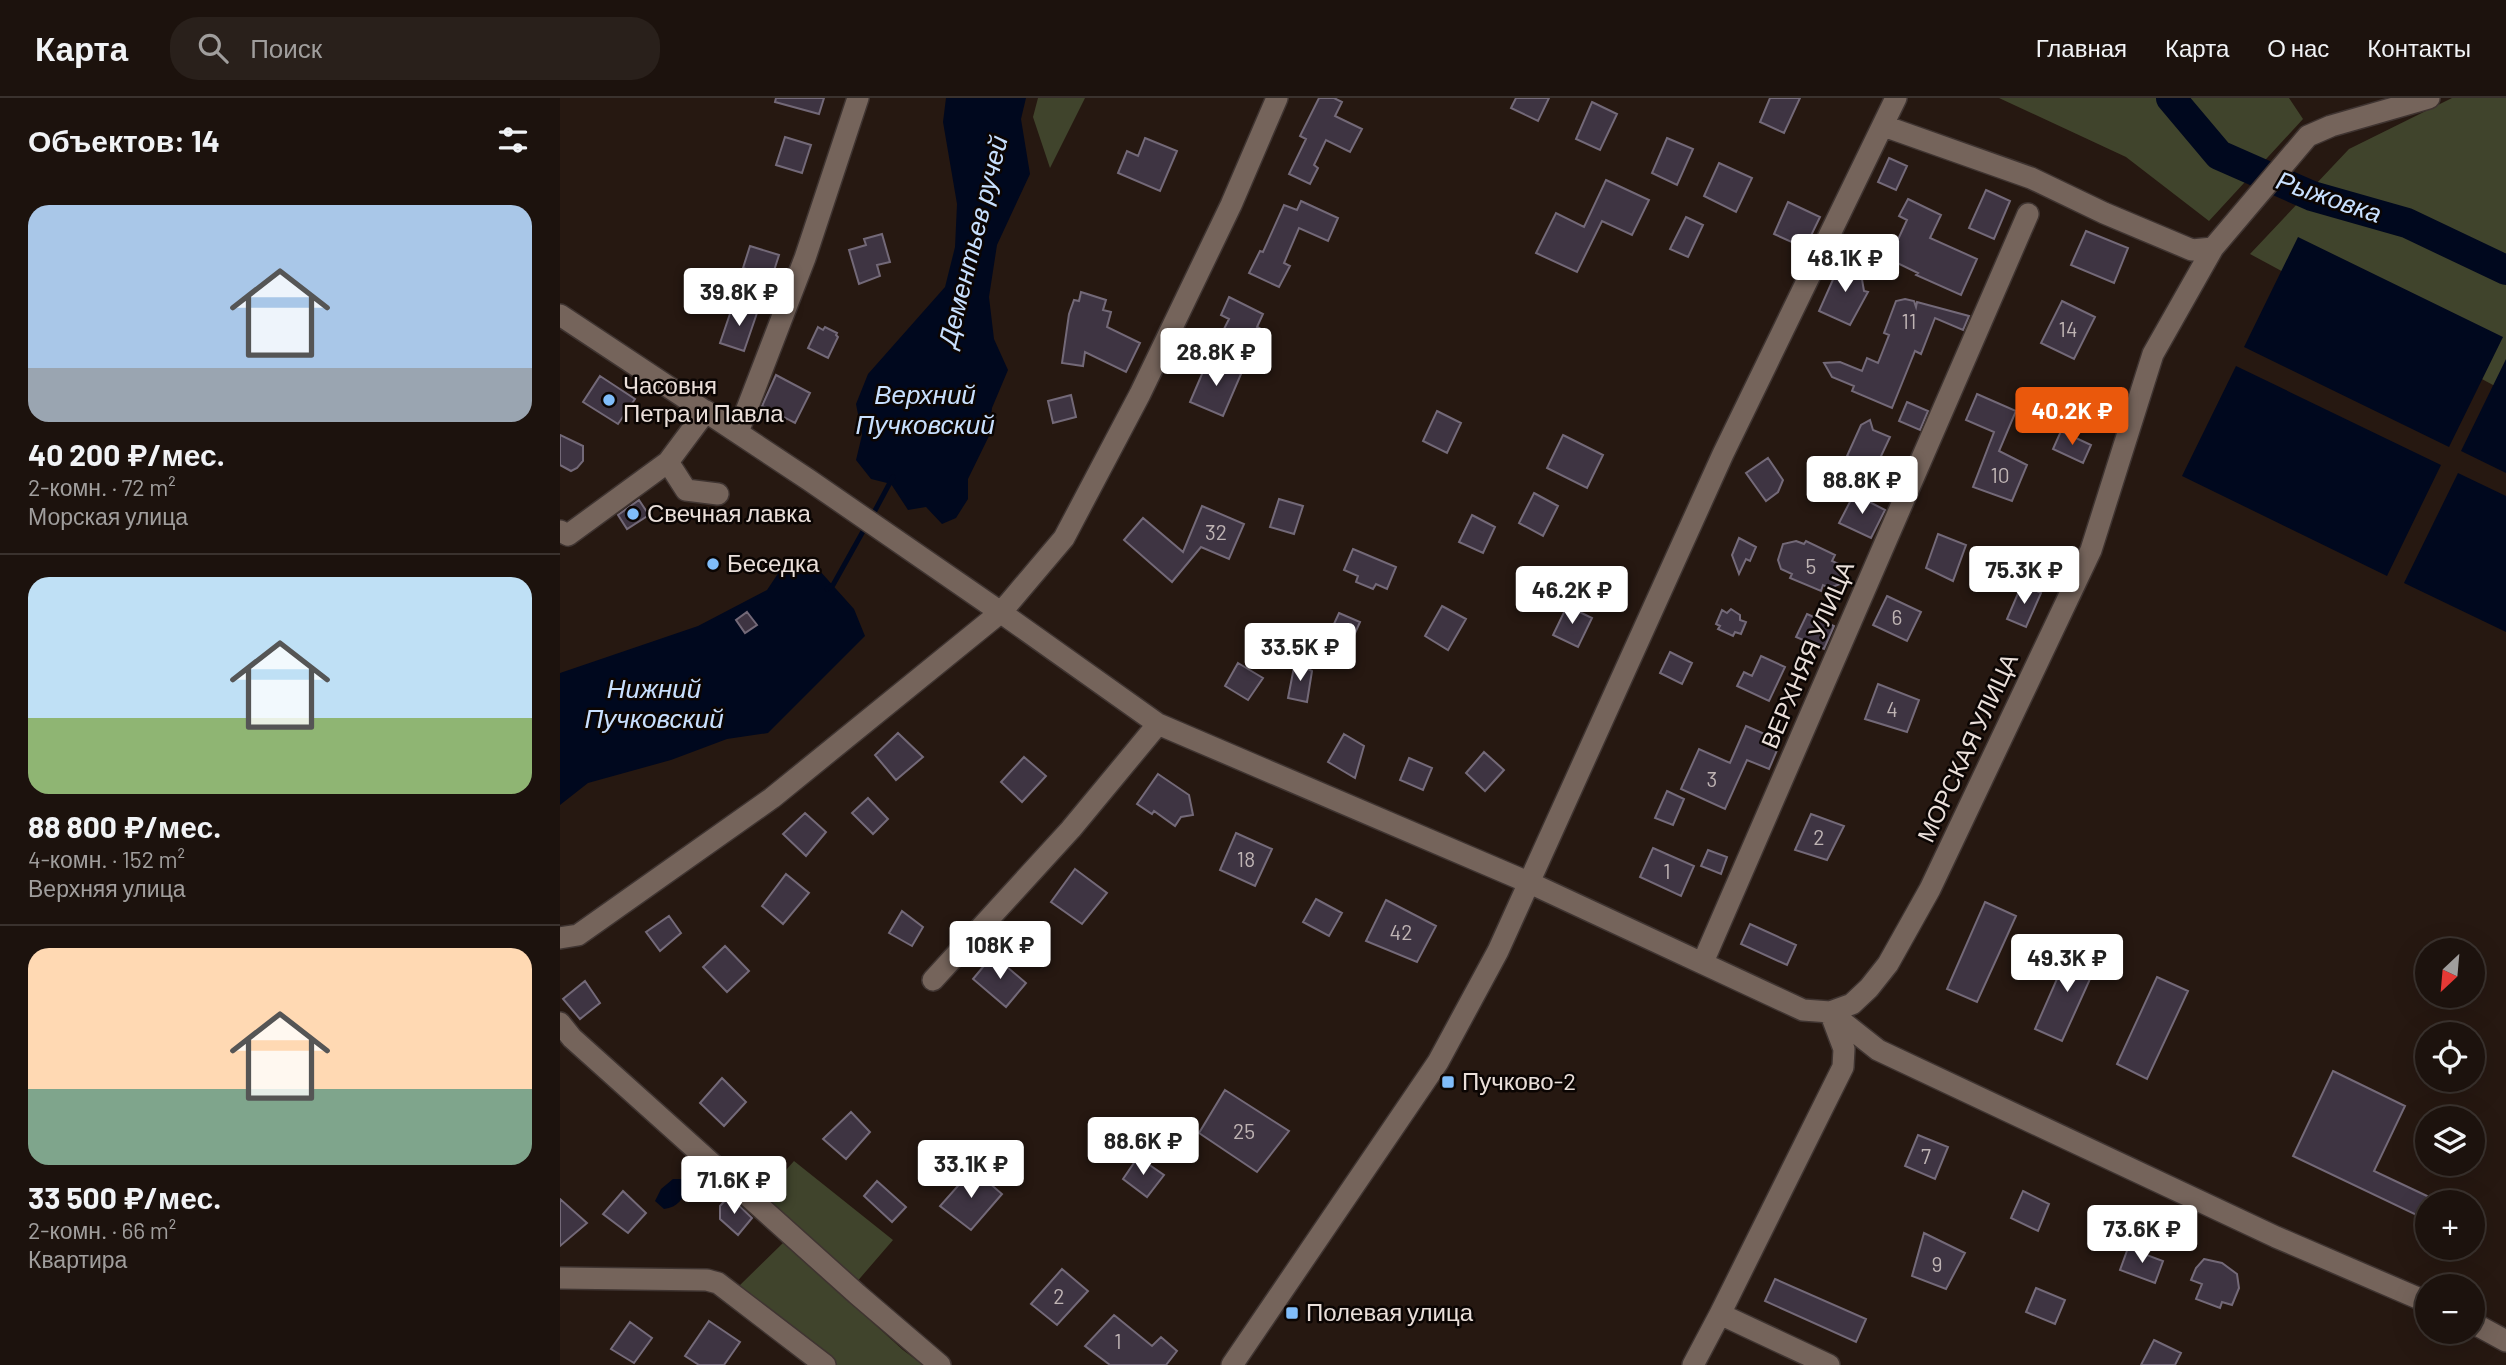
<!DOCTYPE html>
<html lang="ru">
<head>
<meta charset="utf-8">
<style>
  :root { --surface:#1c120d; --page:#29201b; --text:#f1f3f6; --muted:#a09e9d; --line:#3a322e; --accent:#ea580c }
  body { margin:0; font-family:Barlow,sans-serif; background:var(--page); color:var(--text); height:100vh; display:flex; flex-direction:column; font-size:26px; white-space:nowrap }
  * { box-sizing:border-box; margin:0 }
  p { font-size:23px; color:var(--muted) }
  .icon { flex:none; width:38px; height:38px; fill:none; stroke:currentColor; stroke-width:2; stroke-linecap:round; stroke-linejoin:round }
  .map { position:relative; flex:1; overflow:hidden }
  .drawer { display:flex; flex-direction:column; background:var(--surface); width:560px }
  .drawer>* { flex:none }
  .needle { width:46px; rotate:206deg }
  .buttons { position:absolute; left:1855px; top:840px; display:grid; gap:14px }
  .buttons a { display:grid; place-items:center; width:70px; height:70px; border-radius:50%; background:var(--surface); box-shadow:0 7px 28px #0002,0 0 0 2px var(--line); font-size:35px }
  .price { position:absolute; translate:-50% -60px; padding:0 16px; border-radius:7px; background:#fff; color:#222; font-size:23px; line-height:46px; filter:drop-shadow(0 2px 4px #0008) }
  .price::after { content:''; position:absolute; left:50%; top:42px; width:21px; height:16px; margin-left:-10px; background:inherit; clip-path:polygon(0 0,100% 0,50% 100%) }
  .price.current { background:var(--accent); color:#fff }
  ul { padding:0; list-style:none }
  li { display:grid; align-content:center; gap:14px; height:371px; padding:0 28px }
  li+li { border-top:2px solid var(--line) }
  li span { display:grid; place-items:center; height:217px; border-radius:21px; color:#555 }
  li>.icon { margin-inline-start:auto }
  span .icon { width:126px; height:126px; fill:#fffc; stroke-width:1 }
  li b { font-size:30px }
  h2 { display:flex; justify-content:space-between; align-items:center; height:84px; padding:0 28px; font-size:30px }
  header { display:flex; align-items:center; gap:42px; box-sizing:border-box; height:98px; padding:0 35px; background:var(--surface); border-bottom:2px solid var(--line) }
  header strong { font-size:33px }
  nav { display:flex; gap:38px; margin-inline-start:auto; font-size:24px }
  .search { width:490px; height:63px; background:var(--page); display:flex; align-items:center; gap:18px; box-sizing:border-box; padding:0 24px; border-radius:28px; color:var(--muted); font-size:26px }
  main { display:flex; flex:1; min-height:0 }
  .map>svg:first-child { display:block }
  .green { fill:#40442c }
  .water { fill:#00081e; fill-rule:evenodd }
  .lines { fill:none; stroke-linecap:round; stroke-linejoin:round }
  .stream { stroke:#00081e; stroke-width:5 }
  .river { stroke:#00081e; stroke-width:30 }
  .building { fill:#3e3442; stroke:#736978; stroke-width:2 }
  .minor-casing { stroke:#3f3431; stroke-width:24 }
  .minor { stroke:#75645b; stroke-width:21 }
  .poi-dot { fill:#80bdfa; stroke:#0b0503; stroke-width:2.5 }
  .labels { text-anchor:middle; stroke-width:5; stroke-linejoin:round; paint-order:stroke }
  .number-label { font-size:21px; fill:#bfb4b4 }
  .poi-label { font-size:24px; fill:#eadfda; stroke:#0b0503; text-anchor:start }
  .street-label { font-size:24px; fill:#eadfda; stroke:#0b0503 }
  .water-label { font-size:26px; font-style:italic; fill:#c8e0ff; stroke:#0b0503 }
</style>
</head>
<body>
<header>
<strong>Карта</strong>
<div class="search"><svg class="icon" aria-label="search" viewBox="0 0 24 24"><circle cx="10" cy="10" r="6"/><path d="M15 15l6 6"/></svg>Поиск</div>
<nav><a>Главная</a><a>Карта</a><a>О нас</a><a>Контакты</a></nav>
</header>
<main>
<section class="drawer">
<h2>Объектов: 14<svg class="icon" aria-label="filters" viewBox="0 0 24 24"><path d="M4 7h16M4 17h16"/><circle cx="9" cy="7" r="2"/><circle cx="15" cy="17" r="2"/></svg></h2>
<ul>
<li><span style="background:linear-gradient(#a9c7e8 75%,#9aa5b1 0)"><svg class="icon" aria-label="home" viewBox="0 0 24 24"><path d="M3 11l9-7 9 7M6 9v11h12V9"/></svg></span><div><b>40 200 ₽/мес.</b><p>2-комн. · 72 m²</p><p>Морская улица</p></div></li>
<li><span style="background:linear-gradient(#bfe0f5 65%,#8fb573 0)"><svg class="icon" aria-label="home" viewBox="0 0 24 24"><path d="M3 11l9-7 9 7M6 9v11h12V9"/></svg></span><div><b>88 800 ₽/мес.</b><p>4-комн. · 152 m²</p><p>Верхняя улица</p></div></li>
<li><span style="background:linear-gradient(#ffd9b3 65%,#7fa58c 0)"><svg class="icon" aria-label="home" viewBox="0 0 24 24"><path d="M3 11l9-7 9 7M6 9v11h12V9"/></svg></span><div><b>33 500 ₽/мес.</b><p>2-комн. · 66 m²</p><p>Квартира</p></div></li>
</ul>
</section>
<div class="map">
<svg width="1946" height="1267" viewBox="0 0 1946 1267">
  <rect width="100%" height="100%" fill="#261811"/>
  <path class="green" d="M478,0H525L490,70L473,19Z
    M1439,0H1729L1743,21L1649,123L1566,59Z
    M1892,0H1946V294L1690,156L1789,51Z
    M234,1063L333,1142L295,1186L201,1100Z
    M224,1144L343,1252L363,1267H277L179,1188Z"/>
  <path class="water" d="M386,0H466L461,21L470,76L437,147L429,199L434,241L448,272L432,310L429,338L408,381V401L396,420L382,426L366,409L348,412L331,386L311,381L296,362L302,337L296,306L308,276L385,189L395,149L397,106L383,24Z
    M1738,139L1943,239L1889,349L1684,249Z
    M1946,261V375L1901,353Z
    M1676,268L1881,367L1827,478L1622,378Z
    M1898,375L1946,398V534L1844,485Z
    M229,459L251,463L294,511L305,538L208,635L167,641L111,662L28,685L0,707V575L138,528L207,492ZM187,514L196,527L185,535L176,522Z
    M113,1081H123L127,1087C124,1101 118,1109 104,1111L95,1103L101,1091Z"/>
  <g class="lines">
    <path class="stream" d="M311,420L333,379
      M267,491L273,487L306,428"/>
    <path class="river" d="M1611,0L1659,57L1752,98L1847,125L1946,172"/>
  </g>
  <path class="building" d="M216,0H264L259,16L215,4Z
    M759,0H774L782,4L775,18L802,31L790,54L766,42L754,67L758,70L750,86L729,76L746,41L740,38Z
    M956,0H989L978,23L951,10Z
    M1210,0H1240L1224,35L1200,24Z
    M1032,4L1057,16L1040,52L1016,41Z
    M225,39L251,47L242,75L216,67Z
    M585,40L617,53L600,93L558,75L567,53L578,58Z
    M1107,40L1133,51L1117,87L1092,75Z
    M1329,60L1347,68L1336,92L1318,84Z
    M1159,65L1192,80L1176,114L1144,98Z
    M1046,82L1089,102L1072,137L1042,123L1017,174L976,155L996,115L1024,129Z
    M1426,92L1450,103L1434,141L1409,130Z
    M1348,101L1381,117L1370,140L1417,161L1401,197L1356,177L1358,175L1329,161L1347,122L1339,118Z
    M741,103L778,120L768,143L739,130L724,165L730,168L719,189L689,175L700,153L703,154L724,107L737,112Z
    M1228,104L1260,119L1245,150L1214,136Z
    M1126,119L1143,127L1128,159L1110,151Z
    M1526,133L1568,150L1554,185L1511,167Z
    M322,136L330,164L317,167L320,178L299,186L289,152L306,147L304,141Z
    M190,148L219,157L212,179L183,170Z
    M1289,164L1300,170L1304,193L1308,194L1290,227L1259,213L1279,168Z
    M521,194L546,202L543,212L551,214L547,229L580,245L566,274L525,254L523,268L502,265L509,216L514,202L519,203Z
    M669,199L703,216L697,229L707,234L697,257L660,239L669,221L661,217Z
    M1345,201L1354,203L1356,209L1357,204L1409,218L1403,232L1375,220L1361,256L1355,253L1332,310L1292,293L1294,288L1272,279L1264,265L1280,264L1302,273L1307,260L1318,265L1329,237L1324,235L1336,203Z
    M1502,203L1535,219L1514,261L1481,245Z
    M173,207L197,215L184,253L160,245Z
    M258,229L263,232L265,229L277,235L276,237L278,239L268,260L248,250Z
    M648,262L681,276L663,318L630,304Z
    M216,277L250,295L235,325L202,308Z
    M40,278L75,301L58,326L23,304Z
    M1417,296L1456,313L1439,353L1467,367L1452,403L1413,389L1434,334L1406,322Z
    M511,297L516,319L493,325L488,303Z
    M1347,304L1368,313L1360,332L1339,323Z
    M877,313L901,325L887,355L863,343Z
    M1310,322L1313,332L1330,339L1315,371L1287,358L1301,327Z
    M1501,333L1531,347L1523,365L1493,351Z
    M0,337L23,348V363L17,370L11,373L0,367Z
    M1003,337L1043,357L1027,390L987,370Z
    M1208,360L1223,382L1218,394L1206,403L1186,375Z
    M974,395L998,408L983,438L959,425Z
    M1294,396L1325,412L1311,440L1279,425Z
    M719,401L743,408L734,436L710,429Z
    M79,402L89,417L67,431L58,417Z
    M642,408L684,426L669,461L641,449L612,484L564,442L583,420L623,454Z
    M912,417L935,429L923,455L899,444Z
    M1378,436L1406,447L1393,483L1366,470Z
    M1179,440L1196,449L1190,463L1186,461L1179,476L1172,457Z
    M1236,443L1244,446L1246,443L1275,457L1272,463L1281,467L1284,472L1280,486L1270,490L1263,487L1261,493L1230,480L1232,476L1221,471L1218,462L1223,446Z
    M793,451L836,469L827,491L816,486L813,491L796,484L798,478L784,472Z
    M1462,486L1481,495L1466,529L1447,521Z
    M1327,498L1361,514L1347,543L1313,527Z
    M882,508L906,521L888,552L865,538Z
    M1007,508L1032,520L1018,549L993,537Z
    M1171,511L1180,517V522L1186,524L1181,536L1175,534L1173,538L1158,531L1160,528L1156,526L1162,512L1167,515Z
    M187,514L197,527L185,535L176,522Z
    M779,515L800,524L788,551L767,541Z
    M1247,516L1274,528L1264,551L1236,539Z
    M1110,554L1132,565L1122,586L1100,575Z
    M1201,558L1225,569L1209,603L1177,588L1184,574L1192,578Z
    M735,564L752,573L747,604L728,600Z
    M678,565L703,580L688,602L665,588Z
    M1318,586L1359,602L1347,634L1305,621Z
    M1186,628L1221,643L1209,671L1187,662L1165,711L1121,691L1139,651L1170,665Z
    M338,635L363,659L336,682L315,657Z
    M784,636L804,648L795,680L768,664Z
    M924,654L944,672L925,693L906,675Z
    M464,659L486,678L462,704L441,684Z
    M849,660L872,670L863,692L840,682Z
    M598,676L629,697L633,717L621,719L615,728L594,713L592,716L577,706Z
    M1107,693L1124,701L1113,727L1095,720Z
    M308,700L328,721L313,736L292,715Z
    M245,715L266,734L246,758L223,736Z
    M1251,716L1284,728L1267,762L1235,752Z
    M676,735L712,751L695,788L660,772Z
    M1093,750L1134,768L1121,798L1080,779Z
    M1148,752L1167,759L1161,776L1141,768Z
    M515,771L547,795L522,826L491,804Z
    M226,776L249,795L223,826L202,808Z
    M756,801L782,815L769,838L743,824Z
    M826,802L876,828L857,864L806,843Z
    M1425,804L1456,818L1417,904L1387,891Z
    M342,813L363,829L352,848L329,835Z
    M109,818L121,835L100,853L86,834Z
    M1190,826L1236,847L1227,867L1181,846Z
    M165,848L189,873L167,894L143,869Z
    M1511,849L1539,861L1502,943L1475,931Z
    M433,857L466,885L446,909L413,881Z
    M1597,879L1628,893L1587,981L1557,966Z
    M25,883L40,905L20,921L3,901Z
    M1773,973L1845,1008L1814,1073L1867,1098V1122L1733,1058Z
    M162,980L186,1004L164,1028L140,1005Z
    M665,992L729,1033L697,1074L639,1035Z
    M291,1014L310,1034L286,1061L263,1041Z
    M1358,1037L1388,1049L1375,1081L1345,1068Z
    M578,1059L604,1077L587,1099L563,1081Z
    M413,1071L442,1096L411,1132L380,1108Z
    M317,1083L346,1109L332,1124L304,1098Z
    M63,1093L86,1115L68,1135L43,1116Z
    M1463,1093L1489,1106L1478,1133L1451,1120Z
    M169,1098L192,1120L178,1137L160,1121V1108Z
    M0,1101L27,1125L0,1148Z
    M1364,1135L1405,1155L1386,1191L1352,1178Z
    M1568,1150L1603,1163L1595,1185L1560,1172Z
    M1644,1161L1662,1165L1677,1176L1679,1190L1672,1207L1662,1204L1660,1210L1636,1201L1642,1186L1631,1182L1636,1170Z
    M502,1171L528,1193L497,1227L471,1206Z
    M1215,1181L1306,1221L1296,1244L1205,1203Z
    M1476,1190L1505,1202L1495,1226L1466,1214Z
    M554,1217L592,1248L601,1239L617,1253L606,1267H550L525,1248Z
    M149,1223L180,1244L164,1267H139L125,1258Z
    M70,1224L92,1240L74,1265L51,1251Z
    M1594,1242L1621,1255L1615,1267H1581Z"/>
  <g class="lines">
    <g class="minor-casing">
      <path id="minor" d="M1324,28L1471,80L1544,115L1632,152L1653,150
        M0,217L249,382L436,511L598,626L970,785L1243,912L1270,914L1318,952L1716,1139L1867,1204
        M178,334L245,160L298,0
        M108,364L126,392L158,396
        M0,433L8,437L108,364L146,313
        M0,840L18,837L212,700L441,514L449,505L504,440L580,296L671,107L717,0
        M1143,864L1468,116
        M373,882L511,731L598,626
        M0,925L12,940L297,1196L380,1267
        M0,1180L147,1182L158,1185L265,1267
        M1160,1216L1269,1267
        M1913,1225L1946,1243
        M672,1267L878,964L938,853L1163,356L1336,0
        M1133,1267L1160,1216L1283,969L1284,951L1270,914L1292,906L1309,890L1328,866L1370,791L1531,452L1593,256L1653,150L1748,38L1771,28L1869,0"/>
    </g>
    <use href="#minor" class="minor"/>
  </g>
  <g class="poi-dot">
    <circle cx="49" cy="302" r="7"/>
    <circle cx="73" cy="416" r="7"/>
    <circle cx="153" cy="466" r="7"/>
    <rect x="881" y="977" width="14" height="14" rx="3.5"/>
    <rect x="725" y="1208" width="14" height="14" rx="3.5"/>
  </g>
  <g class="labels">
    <g class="number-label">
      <text x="1349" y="231">11</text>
      <text x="1508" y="239">14</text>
      <text x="1440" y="385">10</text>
      <text x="656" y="442">32</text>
      <text x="1251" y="476">5</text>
      <text x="1337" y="527">6</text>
      <text x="1332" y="619">4</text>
      <text x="1152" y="689">3</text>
      <text x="1259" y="747">2</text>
      <text x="686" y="769">18</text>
      <text x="1107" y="781">1</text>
      <text x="841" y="842">42</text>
      <text x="684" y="1041">25</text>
      <text x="1366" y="1066">7</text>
      <text x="1377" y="1174">9</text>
      <text x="499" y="1206">2</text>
      <text x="558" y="1251">1</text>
    </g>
    <g class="poi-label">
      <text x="63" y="296">Часовня<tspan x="63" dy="28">Петра и Павла</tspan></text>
      <text x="87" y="424">Свечная лавка</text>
      <text x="167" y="474">Беседка</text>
      <text x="902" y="992">Пучково-2</text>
      <text x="746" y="1223">Полевая улица</text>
    </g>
    <g class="street-label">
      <text transform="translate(1248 557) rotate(-67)" y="8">ВЕРХНЯЯ УЛИЦА</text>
      <text transform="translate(1408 650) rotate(-65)" y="8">МОРСКАЯ УЛИЦА</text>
    </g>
    <g class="water-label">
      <text transform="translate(1769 99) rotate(19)" y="9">Рыжовка</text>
      <text transform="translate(413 143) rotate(-76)" y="9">Дементьев ручей</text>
      <text x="365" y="306">Верхний<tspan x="365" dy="30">Пучковский</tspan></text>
      <text x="94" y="600">Нижний<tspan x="94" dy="30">Пучковский</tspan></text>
    </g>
  </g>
</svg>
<div class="buttons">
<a><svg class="needle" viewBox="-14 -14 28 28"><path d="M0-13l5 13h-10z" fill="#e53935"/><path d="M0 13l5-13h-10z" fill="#a09e9d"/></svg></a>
<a><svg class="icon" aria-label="locate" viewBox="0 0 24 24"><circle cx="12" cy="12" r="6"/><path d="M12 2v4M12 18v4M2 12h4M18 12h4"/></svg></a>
<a><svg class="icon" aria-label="layers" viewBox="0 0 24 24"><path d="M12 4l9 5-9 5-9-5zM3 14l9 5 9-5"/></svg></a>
<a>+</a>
<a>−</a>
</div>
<b class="price" style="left:1285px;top:196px">48.1K ₽</b>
<b class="price" style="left:179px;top:230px">39.8K ₽</b>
<b class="price" style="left:656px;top:290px">28.8K ₽</b>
<b class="price current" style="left:1512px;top:349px">40.2K ₽</b>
<b class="price" style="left:1302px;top:418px">88.8K ₽</b>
<b class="price" style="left:1464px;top:508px">75.3K ₽</b>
<b class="price" style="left:1012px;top:528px">46.2K ₽</b>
<b class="price" style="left:740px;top:585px">33.5K ₽</b>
<b class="price" style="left:440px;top:883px">108K ₽</b>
<b class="price" style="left:1507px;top:896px">49.3K ₽</b>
<b class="price" style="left:583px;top:1079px">88.6K ₽</b>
<b class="price" style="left:411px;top:1102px">33.1K ₽</b>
<b class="price" style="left:174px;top:1118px">71.6K ₽</b>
<b class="price" style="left:1582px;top:1167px">73.6K ₽</b>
</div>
</main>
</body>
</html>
